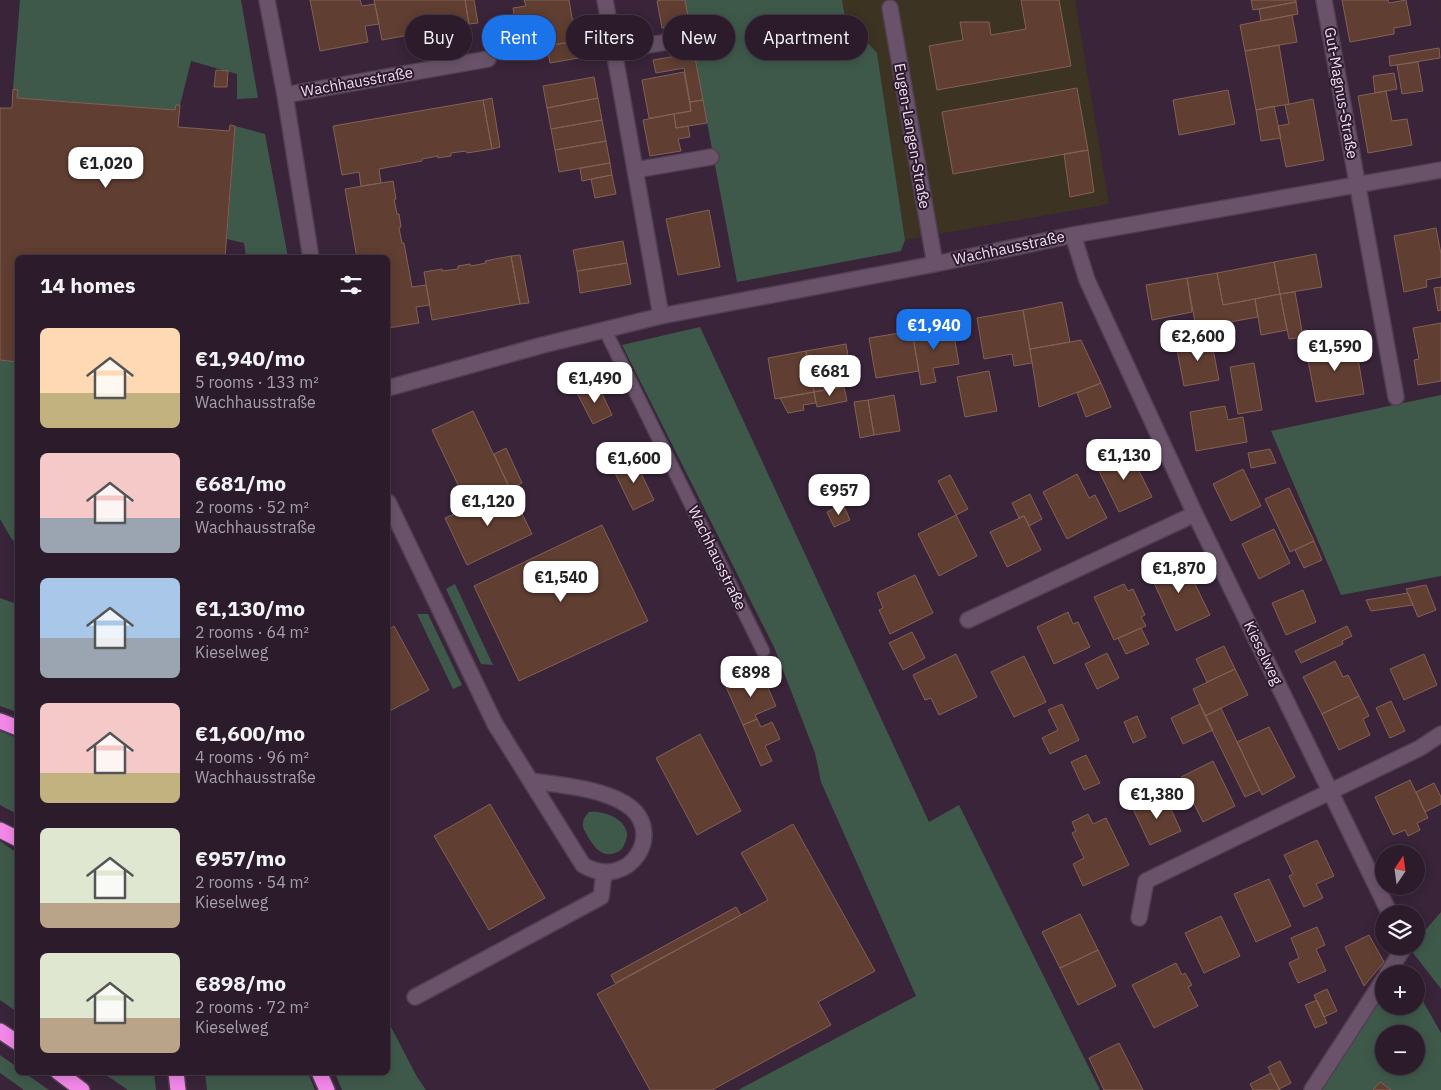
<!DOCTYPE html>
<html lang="en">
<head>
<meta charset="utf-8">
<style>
  :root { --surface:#2b1b2b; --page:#332433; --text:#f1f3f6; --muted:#a6a1a9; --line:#473947; --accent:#1a73e8 }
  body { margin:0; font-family:"IBM Plex Sans",sans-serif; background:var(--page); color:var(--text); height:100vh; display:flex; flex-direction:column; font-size:19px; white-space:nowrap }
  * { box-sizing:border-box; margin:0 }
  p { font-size:16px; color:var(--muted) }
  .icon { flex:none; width:28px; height:28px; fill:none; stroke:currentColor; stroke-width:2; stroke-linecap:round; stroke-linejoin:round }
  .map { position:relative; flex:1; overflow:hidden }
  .drawer { position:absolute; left:15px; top:255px; width:375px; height:820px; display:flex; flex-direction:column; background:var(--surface); border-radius:8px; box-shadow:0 2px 12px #0003,0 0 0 1px var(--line) }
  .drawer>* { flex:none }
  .banner { position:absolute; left:405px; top:15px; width:475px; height:45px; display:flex; gap:10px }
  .needle { width:32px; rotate:13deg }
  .tools { position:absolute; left:1375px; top:845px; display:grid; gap:10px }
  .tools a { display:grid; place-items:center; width:50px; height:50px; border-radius:50%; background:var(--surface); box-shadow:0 2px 12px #0003,0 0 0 1px var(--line); font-size:25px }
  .price { position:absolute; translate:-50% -42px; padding:0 11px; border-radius:10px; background:#fff; color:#222; font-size:16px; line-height:32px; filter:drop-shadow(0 1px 2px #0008) }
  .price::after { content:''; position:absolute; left:50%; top:30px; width:15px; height:11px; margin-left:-8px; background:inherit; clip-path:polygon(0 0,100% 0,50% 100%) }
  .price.selected { background:var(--accent); color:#fff }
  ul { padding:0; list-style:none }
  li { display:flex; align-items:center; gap:15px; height:125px; padding:0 25px }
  li span { display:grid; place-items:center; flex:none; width:140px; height:100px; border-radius:8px; color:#555 }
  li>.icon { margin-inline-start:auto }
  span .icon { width:60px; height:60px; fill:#fffc; stroke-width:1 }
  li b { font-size:21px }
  h2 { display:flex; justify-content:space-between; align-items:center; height:60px; padding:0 25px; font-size:21px }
  .pill { padding:0 18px; border-radius:22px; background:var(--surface); box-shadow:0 2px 12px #0003,0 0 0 1px var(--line); font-size:18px; line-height:45px }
  .pill.selected { background:var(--accent); color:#fff }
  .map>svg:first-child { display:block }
  .industrial { fill:#3c3322 }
  .green { fill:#3e594a; fill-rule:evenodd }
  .building { fill:#603e32; stroke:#826156 }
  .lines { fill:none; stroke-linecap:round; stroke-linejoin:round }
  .lane-casing { stroke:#514051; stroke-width:15 }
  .street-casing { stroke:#514051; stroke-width:18 }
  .highway-casing { stroke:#514051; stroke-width:18 }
  .lane { stroke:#6a536a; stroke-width:12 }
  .street { stroke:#6a536a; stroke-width:15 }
  .highway { stroke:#f187e7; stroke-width:15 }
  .labels { text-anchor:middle; stroke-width:4; stroke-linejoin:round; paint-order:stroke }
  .street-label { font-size:15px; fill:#eee0ee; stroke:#2e1a2f }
</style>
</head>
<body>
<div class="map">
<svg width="1441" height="1090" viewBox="0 0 1441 1090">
  <rect width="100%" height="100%" fill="#392439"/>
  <path class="industrial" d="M832,0H1075L1109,204L905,240L877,53L828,6Z"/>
  <path class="green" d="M20,0H241L258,98L237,99V74L191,61L180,105H176L175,110L17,98L18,90L13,89Z
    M684,0H842L845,18L877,53L905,240L901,251L737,282Z
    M235,126L265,134L288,257H246L244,243L227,239Z
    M700,327L929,822L959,805L1100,1090H738L916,996L821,782L815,753L774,647L622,345Z
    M0,360L17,362V545L11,538L0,519Z
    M1441,395V576L1341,595L1271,431Z
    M455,584L493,665L481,664L446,589Z
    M0,598L17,604V712L0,706Z
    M417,614H428L462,685L453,689Z
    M0,731L17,738V814L0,805Z
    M589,812C601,810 622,817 626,830C629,836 625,843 622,849C605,862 595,849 587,835C585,831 582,828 583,823C583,819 586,816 589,812Z
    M0,841L17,853V1012L0,1000Z
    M1441,912V989L1410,949L1412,946H1416V941Z
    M1416,989L1441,1033V1090H1321L1384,990V1006H1416ZM1384,1034H1416V1066H1384Z
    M388,991V1021L417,1077L426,1090H342L335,1073L388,1072Z
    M0,1055L17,1067L18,1072L25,1073L49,1090H24L0,1073Z
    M103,1073H154L156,1090H128Z
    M205,1073H308L315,1090H207Z"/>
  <path class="building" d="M310,0H360L362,6L375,4L379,24L365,26L368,42L320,51Z
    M374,0H465L469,24L382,40Z
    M465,0H474L478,23L469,24Z
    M524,0H569L576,41L520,51L513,8L526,6Z
    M662,0H685L689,23L662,28L657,1Z
    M1021,0H1059L1071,66L937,90L929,46L963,40L960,22H989L991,35L1026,29Z
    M1251,0H1296V2L1253,10Z
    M1342,0H1388L1389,3L1406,0L1411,25L1394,28V34L1350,42Z
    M1296,2L1298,14L1261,21L1259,9Z
    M1292,15L1297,42L1245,51L1240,25Z
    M576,41L579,58L550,63L547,46Z
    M1279,45L1289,104L1256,110L1245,51Z
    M1439,48L1440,58L1390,66L1389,56Z
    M694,53L703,100L690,102L684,68L656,73L653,60Z
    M1418,62L1423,91L1402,94L1397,65Z
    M216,70L228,71L227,87H214Z
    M684,72L691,111L649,118L642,80Z
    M1394,73L1397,89L1375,93L1373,76Z
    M594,77L598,98L547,108L543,86Z
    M1077,88L1088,150L953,174L942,112Z
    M13,89L18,90L17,98L175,110L176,105H180L178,127L229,131L230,125L235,126L225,258H18V362L0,360V108H12Z
    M1228,90L1235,124L1179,135L1173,100Z
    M1386,91L1392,121L1407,119L1412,145L1368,153L1358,96Z
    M492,98L500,147L492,149L483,100Z
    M598,98L602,120L551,129L547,108Z
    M1313,99L1324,160L1286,167L1278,126L1289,124L1285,105Z
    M483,100L492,149L467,153L466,151L451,153V156L438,158V156L422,159V161L379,169L381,183L361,186L359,172L342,175L333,126Z
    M703,100L707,123L676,128L674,114L691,111L690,102Z
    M1274,106L1281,138L1261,141L1256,110Z
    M674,114L676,128L688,126L690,137L678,139L681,151L650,156L643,120Z
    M602,120L606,141L555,150L551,129Z
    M606,141L610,163L559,172L555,150Z
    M1088,150L1094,192L1070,197L1064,154Z
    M610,163L612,175L582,181L580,168Z
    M612,175L616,194L595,198L591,179Z
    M393,181L396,199H394L397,214H399L401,227L399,228L402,243H404L412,287L426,285L430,305L416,307L419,323L388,328V258H357L345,189Z
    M709,210L720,267L678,275L666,219Z
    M1436,228L1441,254V277L1426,280L1427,287L1404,292L1394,236Z
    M623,241L627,263L577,271L573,250Z
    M1316,254L1322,287L1280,294L1274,262Z
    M520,255L529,303L520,304L511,256Z
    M511,256L520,304L432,320L424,272L442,269V271L458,269V266L470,264L471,266L486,263L485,261Z
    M1274,262L1280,294L1223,305L1217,273Z
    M627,263L631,284L580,293L577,271Z
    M1217,273L1223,305L1255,299L1258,317L1196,328L1187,278Z
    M1187,278L1192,312L1152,320L1146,285Z
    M1441,287V310L1438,311L1434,288Z
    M1295,292L1303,337L1289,339L1280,294Z
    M1280,294L1287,330L1261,335L1255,299Z
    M1062,302L1070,342L1030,349L1023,310Z
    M1023,310L1032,363L1014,366L1012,354L984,359L977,318Z
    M1441,323V381L1418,385L1414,360L1419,359L1413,328Z
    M952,324L959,364L933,368L936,382L921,385L912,331Z
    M912,331L919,371L876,378L869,338Z
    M1211,339L1219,380L1184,386L1176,345Z
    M1081,340L1101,383L1039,407L1030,349Z
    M1355,341L1364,394L1316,402L1306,350Z
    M846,344L853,385L814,392L806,351Z
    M806,351L814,392L775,399L768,358Z
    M1254,363L1262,410L1238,414L1230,367Z
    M989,371L997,411L965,417L957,377Z
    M597,383L612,415L593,424L577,393Z
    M1101,383L1111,407L1086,417L1077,393Z
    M844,387L847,401L817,407L814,392Z
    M814,392L816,403L803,405L804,410L788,413L780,398Z
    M894,395L900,431L874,435L868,400Z
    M868,400L874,435L860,438L854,402Z
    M1225,406L1228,420L1243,417L1247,442L1196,451L1190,412Z
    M473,411L510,489L469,508L432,430Z
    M506,448L522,483L510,489L494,454Z
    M1128,449L1152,497L1119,512L1096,465Z
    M1270,449L1276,463L1251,468L1248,453Z
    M634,459L654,500L633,510L613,469Z
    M1243,469L1261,506L1231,521L1213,484Z
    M1077,474L1089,498L1095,495L1107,518L1067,539L1043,492Z
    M950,475L968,509L956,515L938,481Z
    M1289,488L1314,541L1290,552L1265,499Z
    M510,489L532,534L467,565L445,518Z
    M1030,494L1042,519L1029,526L1024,516L1019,518L1012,503Z
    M843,504L850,520L834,527L827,512Z
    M956,515L977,556L939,576L918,534Z
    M1024,516L1041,550L1007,567L990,532Z
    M602,525L648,621L519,681L474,586Z
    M1274,529L1290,563L1259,579L1242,544Z
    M1314,541L1322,560L1304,568L1295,550Z
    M1182,557L1210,615L1176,631L1149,572Z
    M915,575L933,613L890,634L879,610L883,608L877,593Z
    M1124,584L1128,591L1133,589L1145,615L1141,617L1146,626L1114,640L1094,597Z
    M1426,585L1436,610L1418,617L1406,589Z
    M1303,590L1316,622L1286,635L1272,603Z
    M1408,593L1413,605L1371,611L1366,600Z
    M1068,612L1073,624L1078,622L1090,647L1054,664L1037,627Z
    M394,626L429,690L388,712V630Z
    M1347,626L1352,636L1342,641L1343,644L1301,663L1295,651Z
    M1141,628L1149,644L1126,654L1118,638Z
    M912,632L925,658L903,670L889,643Z
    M1224,646L1235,669L1207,682L1196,659Z
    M1107,653L1119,678L1097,689L1085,664Z
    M956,654L977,697L939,715L931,698L925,700L913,675Z
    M1424,654L1437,685L1404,700L1390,669Z
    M1024,656L1046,702L1014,717L991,672Z
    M1335,661L1343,677L1348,675L1359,696L1322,714L1303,677Z
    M1235,669L1248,695L1205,716L1193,689Z
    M761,672L776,706L755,715L757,719L743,725L726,687Z
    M1359,696L1369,716L1363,719L1370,735L1339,750L1322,714Z
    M1391,701L1405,731L1390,738L1376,708Z
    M1062,704L1079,740L1050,754L1042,738L1058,730L1048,710Z
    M1200,704L1213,730L1183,744L1171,718Z
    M1221,708L1260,790L1245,797L1205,716Z
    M1137,716L1146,737L1133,743L1124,722Z
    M757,719L761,727L772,722L780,739L765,746L772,761L761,766L743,725Z
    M1269,727L1295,777L1262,795L1237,742Z
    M700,734L741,811L697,835L656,758Z
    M1086,755L1100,783L1084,790L1071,762Z
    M1213,761L1235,806L1203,822L1181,777Z
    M1410,780L1428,818L1417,823L1420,830L1408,836L1405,830L1393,835L1375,797Z
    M1434,783L1441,797V804L1425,812L1416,792Z
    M1164,794L1181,831L1150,845L1133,809Z
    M490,804L545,898L489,930L434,836Z
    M1088,814L1093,824L1106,818L1129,865L1083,886L1073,864L1084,858L1072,833L1076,831L1072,822Z
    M793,824L875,971L818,1002L831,1025L712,1090H650L597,994L768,900L741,853Z
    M1317,840L1334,876L1316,884L1323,898L1304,907L1289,876L1293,874L1284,855Z
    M1269,879L1291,926L1256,942L1234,894Z
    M736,907L741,915L615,983L611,975Z
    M1080,914L1098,950L1060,968L1042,932Z
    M1221,916L1240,956L1204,973L1185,933Z
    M1317,927L1325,945L1316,949L1326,971L1298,983L1289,963L1299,958L1291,938Z
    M1369,935L1384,962L1364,986L1345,947Z
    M1098,950L1116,986L1078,1005L1060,968Z
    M1176,963L1182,975L1185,973L1192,985L1188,987L1198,1006L1154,1028L1132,985Z
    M1327,989L1337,1011L1324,1017L1314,995Z
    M1317,1000L1327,1023L1315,1028L1305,1005Z
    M1119,1043L1143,1090H1104L1089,1058Z
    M1280,1061L1291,1083L1279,1089L1268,1067Z
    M1271,1073L1280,1090H1253L1250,1084Z
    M1380,1082L1391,1090H1373Z"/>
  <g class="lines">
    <g class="lane-casing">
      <path id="lane" d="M605,330L763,651"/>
    </g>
    <g class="street-casing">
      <path id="street" d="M267,0L285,95L311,258
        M605,0L661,316
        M1324,0L1396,397
        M890,8L935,264
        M614,51L690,38
        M285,95L488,59
        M635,170L711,157
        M1073,235L1087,280L1195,514L1390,914
        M388,388L543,345L661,316L935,264L1073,235L1441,170
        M388,502L495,724L583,865C630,893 669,829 624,803C599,788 560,785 531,781
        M968,620L1195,514
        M1139,918L1146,881L1420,748L1441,734
        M1387,974L1405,946
        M415,997L601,897L604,873
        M1312,1090L1384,979"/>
    </g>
    <g class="highway-casing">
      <path id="highway" d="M0,721L18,728
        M0,830L18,839
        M0,1031L18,1043
        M58,1072L82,1090
        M176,1072L178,1090
        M319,1072L327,1090"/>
    </g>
    <use href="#lane" class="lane"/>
    <use href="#street" class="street"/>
    <use href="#highway" class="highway"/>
  </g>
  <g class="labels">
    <g class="street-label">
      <text transform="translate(357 82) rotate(-10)" y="5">Wachhausstraße</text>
      <text transform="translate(1341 93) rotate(80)" y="5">Gut-Magnus-Straße</text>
      <text transform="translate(912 136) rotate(80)" y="5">Eugen-Langen-Straße</text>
      <text transform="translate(1009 248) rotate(-12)" y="5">Wachhausstraße</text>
      <text transform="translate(717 558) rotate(64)" y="5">Wachhausstraße</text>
      <text transform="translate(1263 653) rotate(64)" y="5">Kieselweg</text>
    </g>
  </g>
</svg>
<div class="tools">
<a><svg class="needle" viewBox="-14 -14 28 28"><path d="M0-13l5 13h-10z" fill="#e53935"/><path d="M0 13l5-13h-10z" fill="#a6a1a9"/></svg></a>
<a><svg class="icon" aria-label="layers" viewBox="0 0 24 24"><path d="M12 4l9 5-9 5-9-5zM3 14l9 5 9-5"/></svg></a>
<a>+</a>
<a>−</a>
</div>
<b class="price" style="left:106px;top:189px">€1,020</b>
<b class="price selected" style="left:934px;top:351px">€1,940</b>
<b class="price" style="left:1198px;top:362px">€2,600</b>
<b class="price" style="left:1335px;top:372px">€1,590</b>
<b class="price" style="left:830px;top:397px">€681</b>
<b class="price" style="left:595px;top:404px">€1,490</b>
<b class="price" style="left:1124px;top:481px">€1,130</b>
<b class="price" style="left:634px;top:484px">€1,600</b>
<b class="price" style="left:839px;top:516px">€957</b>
<b class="price" style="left:488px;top:527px">€1,120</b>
<b class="price" style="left:1179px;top:594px">€1,870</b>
<b class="price" style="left:561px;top:603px">€1,540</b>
<b class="price" style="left:751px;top:698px">€898</b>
<b class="price" style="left:1157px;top:820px">€1,380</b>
<div class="banner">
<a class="pill">Buy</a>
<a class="pill selected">Rent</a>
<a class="pill">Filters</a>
<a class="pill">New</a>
<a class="pill">Apartment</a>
</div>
<section class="drawer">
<h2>14 homes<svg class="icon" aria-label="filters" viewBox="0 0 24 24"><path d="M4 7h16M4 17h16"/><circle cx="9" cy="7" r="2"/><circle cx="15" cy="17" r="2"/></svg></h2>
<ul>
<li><span style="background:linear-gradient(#ffd9b3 65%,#c2b280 0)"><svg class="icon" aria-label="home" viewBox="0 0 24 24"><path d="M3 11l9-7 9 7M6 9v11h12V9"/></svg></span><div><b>€1,940/mo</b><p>5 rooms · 133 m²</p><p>Wachhausstraße</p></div></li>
<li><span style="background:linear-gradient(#f6c9c9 65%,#9aa5b1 0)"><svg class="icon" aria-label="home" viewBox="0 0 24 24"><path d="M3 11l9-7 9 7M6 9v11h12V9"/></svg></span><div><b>€681/mo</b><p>2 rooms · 52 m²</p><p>Wachhausstraße</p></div></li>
<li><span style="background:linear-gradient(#a9c7e8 60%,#9aa5b1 0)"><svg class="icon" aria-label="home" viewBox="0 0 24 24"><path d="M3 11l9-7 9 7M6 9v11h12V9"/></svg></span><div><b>€1,130/mo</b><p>2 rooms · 64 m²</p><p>Kieselweg</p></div></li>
<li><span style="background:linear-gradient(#f6c9c9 70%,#c2b280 0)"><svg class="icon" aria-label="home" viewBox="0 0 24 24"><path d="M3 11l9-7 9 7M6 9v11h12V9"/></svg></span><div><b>€1,600/mo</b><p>4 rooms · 96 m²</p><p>Wachhausstraße</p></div></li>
<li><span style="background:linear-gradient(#dfe7d0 75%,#b9a48a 0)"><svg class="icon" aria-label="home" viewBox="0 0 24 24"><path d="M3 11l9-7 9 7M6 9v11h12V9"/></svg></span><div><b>€957/mo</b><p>2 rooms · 54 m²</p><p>Kieselweg</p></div></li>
<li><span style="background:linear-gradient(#dfe7d0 65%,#b9a48a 0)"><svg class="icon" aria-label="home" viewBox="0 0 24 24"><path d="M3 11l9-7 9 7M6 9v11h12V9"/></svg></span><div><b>€898/mo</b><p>2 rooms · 72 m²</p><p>Kieselweg</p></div></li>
</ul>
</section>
</div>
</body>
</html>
